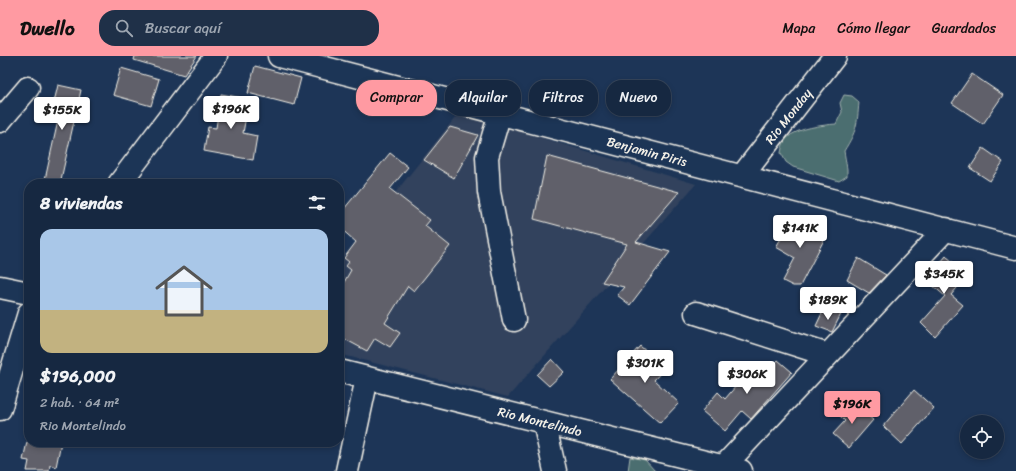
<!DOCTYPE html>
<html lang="es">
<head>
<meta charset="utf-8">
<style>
  :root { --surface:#162841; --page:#1f3048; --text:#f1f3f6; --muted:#9ea6b1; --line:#35445a; --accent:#ff9aa2 }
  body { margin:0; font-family:Sriracha,sans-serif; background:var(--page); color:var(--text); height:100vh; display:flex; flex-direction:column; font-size:15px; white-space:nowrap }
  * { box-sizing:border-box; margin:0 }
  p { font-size:13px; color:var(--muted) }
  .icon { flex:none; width:22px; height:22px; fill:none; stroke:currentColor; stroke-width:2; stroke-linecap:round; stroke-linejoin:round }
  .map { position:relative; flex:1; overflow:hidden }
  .side { position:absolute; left:24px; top:123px; width:320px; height:268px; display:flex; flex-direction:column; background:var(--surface); border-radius:16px; box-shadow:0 2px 6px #0003,0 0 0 1px var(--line) }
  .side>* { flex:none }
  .hud { position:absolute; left:356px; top:24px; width:380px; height:36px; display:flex; gap:8px }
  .buttons { position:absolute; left:960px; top:359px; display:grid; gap:8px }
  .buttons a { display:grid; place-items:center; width:44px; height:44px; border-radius:50%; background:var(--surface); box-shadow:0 2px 6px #0003,0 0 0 1px var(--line); font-size:20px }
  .price { position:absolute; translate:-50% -34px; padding:0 9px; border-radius:4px; background:#fff; color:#222; font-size:13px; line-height:26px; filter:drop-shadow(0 1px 2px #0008) }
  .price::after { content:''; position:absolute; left:50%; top:24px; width:12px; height:9px; margin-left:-6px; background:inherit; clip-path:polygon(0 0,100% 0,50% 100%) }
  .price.current { background:var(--accent); color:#111 }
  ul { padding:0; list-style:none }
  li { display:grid; align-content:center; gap:8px; height:212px; padding:0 16px }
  li span { display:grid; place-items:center; height:124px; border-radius:12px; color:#555 }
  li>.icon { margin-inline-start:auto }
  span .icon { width:72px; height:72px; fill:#fffc; stroke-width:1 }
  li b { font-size:17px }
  h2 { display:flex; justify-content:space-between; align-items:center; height:48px; padding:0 16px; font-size:17px }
  .tag { padding:0 14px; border-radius:16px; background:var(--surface); box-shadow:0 2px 6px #0003,0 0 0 1px var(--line); font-size:14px; line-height:36px }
  .tag.current { background:var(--accent); color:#111 }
  header { display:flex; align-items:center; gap:24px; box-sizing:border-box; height:56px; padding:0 20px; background:var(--accent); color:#111 }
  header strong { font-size:19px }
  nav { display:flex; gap:22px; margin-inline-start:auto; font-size:14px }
  .search { width:280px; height:36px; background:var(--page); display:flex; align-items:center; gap:10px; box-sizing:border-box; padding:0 14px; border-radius:16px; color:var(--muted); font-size:15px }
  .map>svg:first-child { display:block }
  .built { fill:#31425d }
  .green { fill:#4c6e70; stroke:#a0b0ac }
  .building { fill:#60616a; stroke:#f4f1e8 }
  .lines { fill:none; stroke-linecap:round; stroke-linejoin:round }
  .minor-casing { stroke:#f4f1e8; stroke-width:25 }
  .minor { stroke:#1d3557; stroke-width:22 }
  .labels { text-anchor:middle; stroke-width:4; stroke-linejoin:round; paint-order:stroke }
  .street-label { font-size:13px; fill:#f4f1e8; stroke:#1d3557 }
</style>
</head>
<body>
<header>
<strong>Dwello</strong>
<div class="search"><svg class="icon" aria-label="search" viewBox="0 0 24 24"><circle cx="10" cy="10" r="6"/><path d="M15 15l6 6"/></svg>Buscar aquí</div>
<nav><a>Mapa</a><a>Cómo llegar</a><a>Guardados</a></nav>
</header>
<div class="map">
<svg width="1016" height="415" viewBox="0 0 1016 415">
  <rect width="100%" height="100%" fill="#1d3557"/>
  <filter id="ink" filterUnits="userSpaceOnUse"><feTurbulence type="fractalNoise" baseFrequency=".025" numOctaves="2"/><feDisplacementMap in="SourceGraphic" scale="8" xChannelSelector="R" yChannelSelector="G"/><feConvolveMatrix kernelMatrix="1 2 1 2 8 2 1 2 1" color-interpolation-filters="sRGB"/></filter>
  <g filter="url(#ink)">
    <path class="built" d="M459,57L696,128L508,341L339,298V207Z"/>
    <path class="green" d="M844,39L852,40L859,46C857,70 857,74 844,95L847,113V120L839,125L793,111L786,106L781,97C782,91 783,87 787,82C797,72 823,69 836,68L842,56L840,47Z
      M630,401L645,404L655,415H628Z"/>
    <path class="building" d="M135,0H197L184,19L134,4Z
      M255,10L301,22L294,49L248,37Z
      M121,12L159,23L151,50L113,39Z
      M972,18L1003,39L983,68L952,47Z
      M58,29L81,34L60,128H44L59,60L51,59Z
      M221,38L249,43L243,77L257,80L253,104L204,95L208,71L216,72Z
      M450,71L478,79L454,122L424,104Z
      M983,92L1003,106L990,125L970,112Z
      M390,97L408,111L390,133L430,164L425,170L450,190L414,235L408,230L385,267L400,277L390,291L375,282L367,295L339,280V235L351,214L346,210L349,206L344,202L356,186L339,171V159Z
      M547,100L679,136L636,186L670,196L630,249L617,239L624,231L602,226L627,188L534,163Z
      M794,160L826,180L800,230H793L783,225L795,202L776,191Z
      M946,200L968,219L951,239L963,249L935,281L921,267L945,240L926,224Z
      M858,202L886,219L869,237L847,224Z
      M823,255L841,258L832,276L816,270Z
      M640,290L665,312L654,324L679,347L660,367L610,323Z
      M552,303L564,316L549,330L537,319Z
      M778,304L792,316L751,363L742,355L725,375L702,355L718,336L725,343L754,309L765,319Z
      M914,334L934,352L902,388L883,370Z
      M851,346L873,364L849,392L833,378L845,365L839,359Z
      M27,386H61L56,411L50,409L49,415H27L29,405L23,404Z"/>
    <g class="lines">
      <g class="minor-casing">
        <path id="minor" d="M279,0L1016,192
          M500,57L487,101L489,136L514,264
          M0,65L28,32
          M742,120L835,0
          M119,128L216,0
          M0,231L29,237
          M696,257L828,299
          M339,315L741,415
          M0,353L29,257
          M544,366L555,415
          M723,411L946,173
          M347,415L367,322"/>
      </g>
      <use href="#minor" class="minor"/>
    </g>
  </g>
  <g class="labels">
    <g class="street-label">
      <text transform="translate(788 60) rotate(-52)" y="5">Rio Monday</text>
      <text transform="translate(647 95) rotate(15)" y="5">Benjamin Piris</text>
      <text transform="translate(540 365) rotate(14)" y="5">Rio Montelindo</text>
    </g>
  </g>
</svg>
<div class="buttons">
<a><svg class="icon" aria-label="locate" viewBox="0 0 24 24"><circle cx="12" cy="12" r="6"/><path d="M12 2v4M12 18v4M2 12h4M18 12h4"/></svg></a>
</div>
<b class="price" style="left:231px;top:74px">$196K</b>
<b class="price" style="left:62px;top:75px">$155K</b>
<b class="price" style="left:800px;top:193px">$141K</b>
<b class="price" style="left:944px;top:239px">$345K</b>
<b class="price" style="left:828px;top:265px">$189K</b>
<b class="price" style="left:645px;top:328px">$301K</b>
<b class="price" style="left:747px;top:339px">$306K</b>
<b class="price current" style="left:852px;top:369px">$196K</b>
<div class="hud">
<a class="tag current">Comprar</a>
<a class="tag">Alquilar</a>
<a class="tag">Filtros</a>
<a class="tag">Nuevo</a>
</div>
<section class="side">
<h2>8 viviendas<svg class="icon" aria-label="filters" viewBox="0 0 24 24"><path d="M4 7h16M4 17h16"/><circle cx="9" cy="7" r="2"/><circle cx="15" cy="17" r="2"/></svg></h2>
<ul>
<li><span style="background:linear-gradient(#a9c7e8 65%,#c2b280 0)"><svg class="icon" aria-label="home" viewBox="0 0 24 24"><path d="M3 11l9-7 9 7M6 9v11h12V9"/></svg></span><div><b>$196,000</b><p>2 hab. · 64 m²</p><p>Rio Montelindo</p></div></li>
</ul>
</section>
</div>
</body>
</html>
